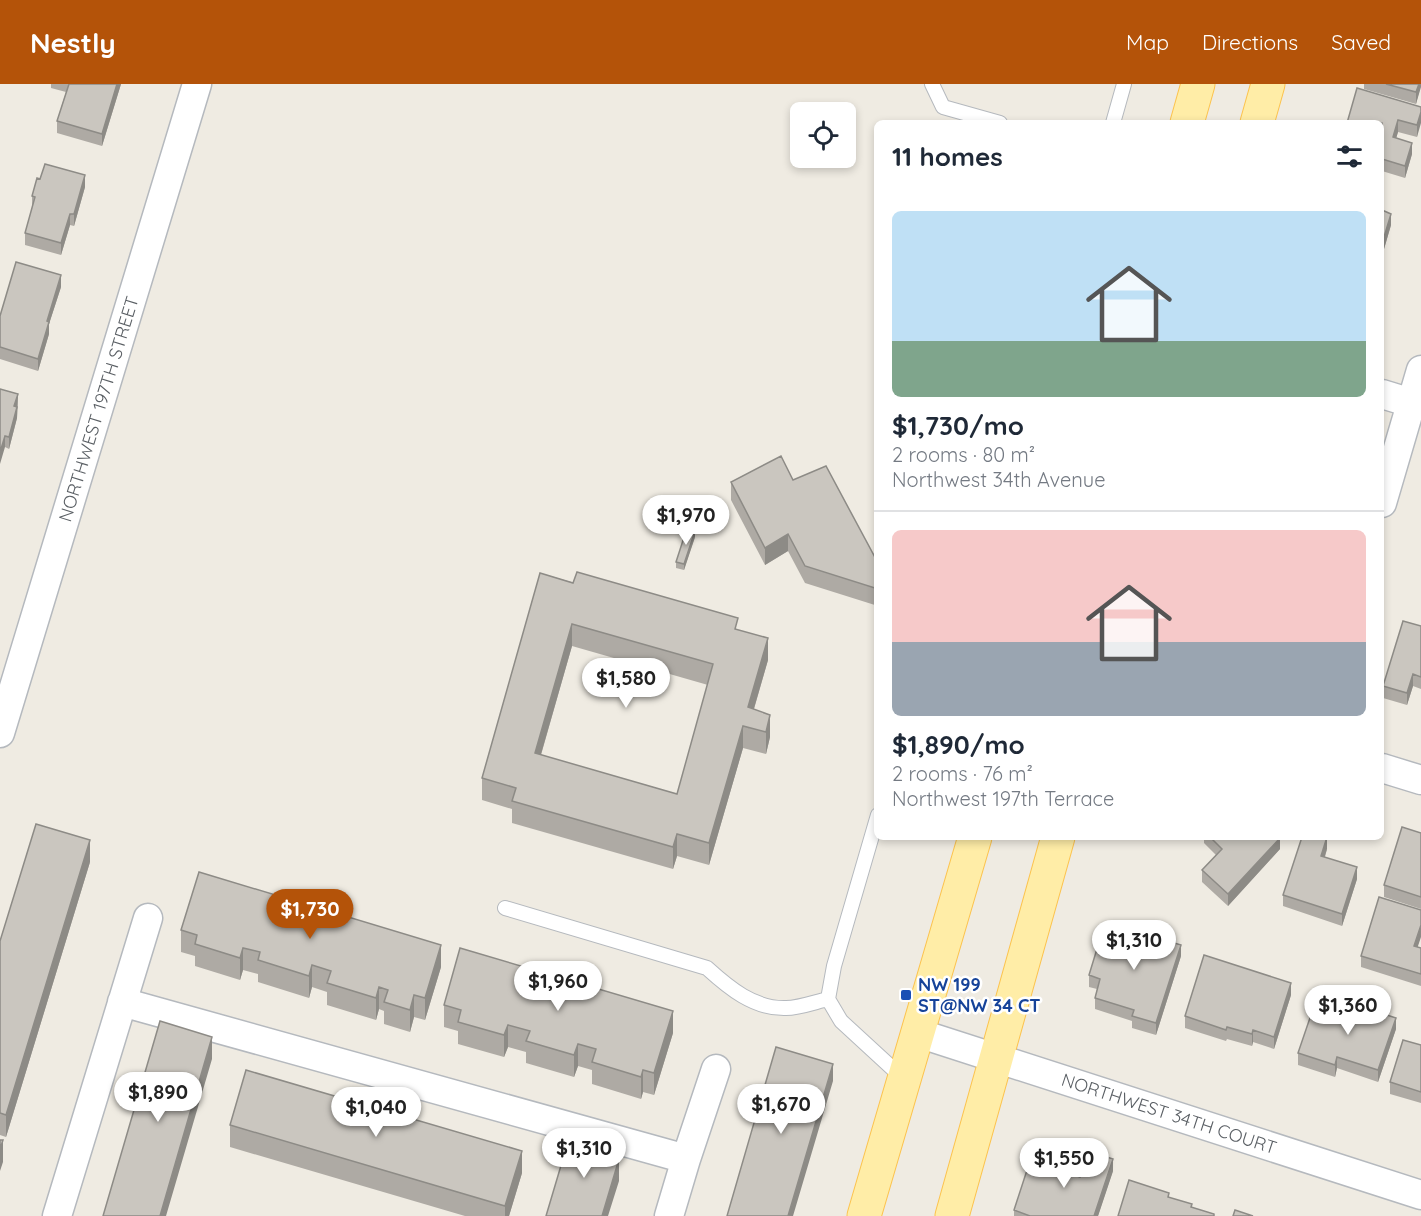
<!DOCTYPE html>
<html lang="en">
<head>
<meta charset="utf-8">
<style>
  :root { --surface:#fff; --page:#f6f6f7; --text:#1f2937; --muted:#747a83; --line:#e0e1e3; --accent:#b45309 }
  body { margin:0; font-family:Quicksand,sans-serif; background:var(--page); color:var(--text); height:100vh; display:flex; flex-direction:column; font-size:22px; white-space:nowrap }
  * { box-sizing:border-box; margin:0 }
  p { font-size:20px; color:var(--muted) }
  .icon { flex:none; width:33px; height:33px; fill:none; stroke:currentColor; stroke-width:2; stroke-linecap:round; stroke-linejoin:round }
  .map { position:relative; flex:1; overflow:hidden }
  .drawer { position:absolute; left:874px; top:36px; width:510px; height:720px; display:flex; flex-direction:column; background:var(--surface); border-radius:9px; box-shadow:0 3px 9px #0003 }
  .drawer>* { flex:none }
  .fabs { position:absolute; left:790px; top:18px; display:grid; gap:12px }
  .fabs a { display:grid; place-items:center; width:66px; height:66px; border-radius:9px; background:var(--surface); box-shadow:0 3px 9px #0003; font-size:30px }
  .price { position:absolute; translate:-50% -51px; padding:0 14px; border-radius:21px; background:#fff; color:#222; font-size:20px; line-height:39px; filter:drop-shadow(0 2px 3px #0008) }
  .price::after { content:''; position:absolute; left:50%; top:36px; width:18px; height:14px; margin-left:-9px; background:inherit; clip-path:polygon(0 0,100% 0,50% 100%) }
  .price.current { background:var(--accent); color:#fff }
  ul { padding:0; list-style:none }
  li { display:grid; align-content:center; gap:12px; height:318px; padding:0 18px }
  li+li { border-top:2px solid var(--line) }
  li span { display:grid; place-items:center; height:186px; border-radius:9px; color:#555 }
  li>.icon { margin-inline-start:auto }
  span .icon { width:108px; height:108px; fill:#fffc; stroke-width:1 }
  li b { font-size:26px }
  h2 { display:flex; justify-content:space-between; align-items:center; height:72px; padding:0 18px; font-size:26px }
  header { display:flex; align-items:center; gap:36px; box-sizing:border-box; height:84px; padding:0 30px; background:var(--accent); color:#fff }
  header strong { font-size:28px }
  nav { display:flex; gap:33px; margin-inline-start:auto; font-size:21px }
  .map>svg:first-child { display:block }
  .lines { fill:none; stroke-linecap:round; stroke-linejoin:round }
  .service-casing { stroke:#b5b9be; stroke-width:16 }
  .minor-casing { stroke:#b5b9be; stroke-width:31 }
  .primary-casing { stroke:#fcc34e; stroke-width:35 }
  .service { stroke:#fff; stroke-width:14 }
  .minor { stroke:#fff; stroke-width:28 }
  .primary { stroke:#ffeda7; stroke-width:33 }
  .wall { fill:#aeaaa4; fill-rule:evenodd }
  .shaded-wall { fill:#8d8b86 }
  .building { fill:#cac6bf; stroke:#8d8b86; stroke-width:1.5; fill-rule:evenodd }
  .transit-dot { fill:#1a4fb4; stroke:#fff; stroke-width:2 }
  .labels { text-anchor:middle; stroke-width:5; stroke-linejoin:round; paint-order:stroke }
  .street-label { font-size:18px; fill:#5a5f64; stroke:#fff }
  .transit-label { font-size:18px; font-weight:bold; fill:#164399; stroke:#fff; text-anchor:start }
</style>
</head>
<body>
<header>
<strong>Nestly</strong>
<nav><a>Map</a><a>Directions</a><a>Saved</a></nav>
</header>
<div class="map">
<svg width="1421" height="1132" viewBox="0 0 1421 1132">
  <rect width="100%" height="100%" fill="#efebe2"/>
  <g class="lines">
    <g class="service-casing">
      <path id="service" d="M932,0L943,23L1000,39
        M1113,39L1124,0
        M878,731L834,882L828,915L841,937L904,995
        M505,824L707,884C729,904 754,925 786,924C799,924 815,918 828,915"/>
    </g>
    <g class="minor-casing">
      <path id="minor" d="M1382,310L1421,322
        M1382,419L1421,286
        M0,649L197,0
        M1382,684L1421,696
        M122,918L686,1075
        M918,949L1421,1111
        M57,1132L148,834
        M669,1132L686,1075L716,985"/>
    </g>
    <g class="primary-casing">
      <path id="primary" d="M1187,39L1198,0
        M1257,39L1268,0
        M864,1132L975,753
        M952,1132L1058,753"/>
    </g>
    <use href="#service" class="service"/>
    <use href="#minor" class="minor"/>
    <use href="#primary" class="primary"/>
  </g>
  <path class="wall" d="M51,0H121L102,62L57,49V37L66,8L51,4Z
    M1364,0H1421L1416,20L1364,5Z
    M1421,23L1417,53L1398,48L1396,54L1412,70L1405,94L1382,87V39Z
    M40,95L85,103L74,142L70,141L61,171L25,161V149L32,124V112Z
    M1382,126L1391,141L1384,165L1382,164Z
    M61,203L49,240V250L38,287L0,275V232Z
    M0,305L18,310L17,334L9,365L5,363Z
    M793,396L878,479V522L805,499L788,467L765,481L731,416V398Z
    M695,453L684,486L676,484V478Z
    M540,489L738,546L768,576L754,625L770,653L766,670L743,664L709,781L677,772L673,785L512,739V725L482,716V694ZM572,562L708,601L677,710L541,671Z
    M1421,542V605L1413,602L1407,621L1383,614V602Z
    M1421,749V825L1384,813V801Z
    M1204,753H1280V765L1228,822L1202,798V786L1216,771L1204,759Z
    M1327,765L1325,773L1357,795L1342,842L1283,822V811Z
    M90,778L6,1053L0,1051V857Z
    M181,846L441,883L425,936L414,933L410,948L384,940V927L379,925L376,936L327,921V908L312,903L309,914L258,898V890L243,886L240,896L195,882V872L181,868Z
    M1421,864V902L1361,883V872Z
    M1181,872L1156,951L1132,944V937L1095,925V914L1097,905L1089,903V891Z
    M1291,911L1274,965L1253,958L1252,962L1227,955L1226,957L1185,944V932Z
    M444,921L673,949L654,1011L643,1008L641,1015L592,1000V986L578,982L574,993L526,979V968L508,963L504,973L458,960V947L444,943Z
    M1341,934L1396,945L1378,998L1337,984L1335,993L1298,981V969Z
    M1421,961V1019L1390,1010V998Z
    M230,1041L522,1089L509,1132H465L230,1063Z
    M1113,1087L1098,1132H1014V1126L1080,1093Z"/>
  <path class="shaded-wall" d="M117,0H121L102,62V50Z
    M1419,0H1421V3L1416,20V8Z
    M1421,28V39L1417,53V41Z
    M1398,36V48L1393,65V53Z
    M1412,59V70L1405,94V82Z
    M85,91V103L74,142V130Z
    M70,130V141L61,171V159Z
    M1391,130V141L1384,165V153Z
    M61,191V203L49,240V250L38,287V275L47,237Z
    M18,310L17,334L9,365V353L14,322Z
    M5,352V363L0,380V368Z
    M695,447V453L684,486V480Z
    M788,450V467L765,481V464Z
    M572,540V562L535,691V669Z
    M768,554V576L748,645V623Z
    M1413,590V602L1407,621V609Z
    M770,631V653L766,670V648Z
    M743,642V664L709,781V759Z
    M677,750V772L673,785V763Z
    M1327,753V765L1321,784V772Z
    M1280,754V765L1228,822V810Z
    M90,756V778L6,1053V1031Z
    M1357,783V795L1342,842V830Z
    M1421,841V853L1414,874V862Z
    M441,861V883L425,936V914Z
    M1181,861V872L1156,951V939Z
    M243,864V886L240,896V874Z
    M312,881V903L309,914V892Z
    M1291,899V911L1274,965V953Z
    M379,903V925L376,936V914Z
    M414,911V933L410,948V926Z
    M673,927V949L654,1011V989Z
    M1396,934V945L1378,998V986Z
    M508,941V963L504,973V951Z
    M1253,946V958L1252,962V950Z
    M212,953V975L166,1132H160Z
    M578,960V982L574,993V971Z
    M1337,973V984L1335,993V981Z
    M833,980V997L793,1132H788Z
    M643,986V1008L641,1015V993Z
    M3,1056V1078L0,1087V1065Z
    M611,1059V1081L607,1071Z
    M522,1067V1089L509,1132H505V1122Z
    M619,1075V1097L608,1132H602Z
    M1113,1075V1087L1098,1132H1094Z"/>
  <path class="building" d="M69,0H117L102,50L57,37Z
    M1386,0H1419L1416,8Z
    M1357,4L1421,23V28L1417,41L1398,36L1393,53L1412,59L1405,82L1382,75V39H1347Z
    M45,80L85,91L74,130H70L61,159L25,149L35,113L32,112L37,94L40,95Z
    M1382,126L1391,130L1384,153L1382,152Z
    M16,178L61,191L47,237L49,238L38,275L0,263V232Z
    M0,305L18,310L14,322L17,323L9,353L5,352L0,368Z
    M781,372L793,396L826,382L878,479V505L805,482L788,450L765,464L731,398Z
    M687,444L695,447L684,480L676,478Z
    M577,488L738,534L735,545L768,554L748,623L770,631L766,648L743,642L709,759L677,750L673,763L512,717L516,704L482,694L540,489L573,499ZM572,540L713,580L677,710L535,669Z
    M1403,537L1421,542V593L1413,590L1407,609L1383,602Z
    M36,740L90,756L6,1031L0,1029V857Z
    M1402,743L1421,749V813L1384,801Z
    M1210,753H1280V754L1228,810L1202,786L1222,765Z
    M1302,753H1327L1321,772L1357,783L1342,830L1283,811Z
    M199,788L441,861L425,914L414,911L410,926L384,918L388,906L379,903L376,914L327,899L331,887L312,881L309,892L258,876L260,868L243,864L240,874L195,860L197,851L181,846Z
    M1379,813L1421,826V841L1414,862L1421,864V890L1361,872Z
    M1104,842L1140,853L1141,849L1181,861L1156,939L1132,932L1134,926L1095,914L1100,895L1089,891Z
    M460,864L673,927L654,989L643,986L641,993L592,978L596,965L578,960L574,971L526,957L530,947L508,941L504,951L458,938L461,926L444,921Z
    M1204,871L1291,899L1274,953L1253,946L1252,950L1227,943L1226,946L1185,932Z
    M1347,918L1396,934L1378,986L1337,973L1335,981L1298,969L1313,925L1341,934Z
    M160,937L212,953L160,1132H103Z
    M1403,956L1421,961V1008L1390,998Z
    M776,963L833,980L788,1132H727Z
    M246,986L522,1067L505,1122L230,1041Z
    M579,1049L611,1059L607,1071L619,1075L602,1132H546L568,1058L576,1060Z
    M0,1056H3L0,1065Z
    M1088,1067L1113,1075L1094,1132H1030L1014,1126L1030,1077L1080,1093Z
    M1129,1096L1169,1109L1168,1113L1192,1120L1191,1123L1214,1130V1132H1118Z
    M1235,1126L1253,1132H1233Z"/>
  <rect class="transit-dot" x="900" y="905" width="12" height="12" rx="3"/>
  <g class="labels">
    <g class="street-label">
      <text transform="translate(99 325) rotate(-73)" y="6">NORTHWEST 197TH STREET</text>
      <text transform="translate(1169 1030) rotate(18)" y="6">NORTHWEST 34TH COURT</text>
    </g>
    <g class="transit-label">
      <text x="918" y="907">NW 199<tspan x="918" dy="21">ST@NW 34 CT</tspan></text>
    </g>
  </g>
</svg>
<div class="fabs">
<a><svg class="icon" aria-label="locate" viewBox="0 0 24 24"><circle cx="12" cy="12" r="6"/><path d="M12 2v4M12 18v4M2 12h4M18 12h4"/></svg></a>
</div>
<b class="price" style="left:686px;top:462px">$1,970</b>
<b class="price" style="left:626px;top:625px">$1,580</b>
<b class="price current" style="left:310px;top:856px">$1,730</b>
<b class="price" style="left:1134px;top:887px">$1,310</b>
<b class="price" style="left:558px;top:928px">$1,960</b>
<b class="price" style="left:1348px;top:952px">$1,360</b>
<b class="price" style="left:158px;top:1039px">$1,890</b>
<b class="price" style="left:781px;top:1051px">$1,670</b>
<b class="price" style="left:376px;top:1054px">$1,040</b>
<b class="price" style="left:584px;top:1095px">$1,310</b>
<b class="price" style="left:1064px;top:1105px">$1,550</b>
<section class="drawer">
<h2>11 homes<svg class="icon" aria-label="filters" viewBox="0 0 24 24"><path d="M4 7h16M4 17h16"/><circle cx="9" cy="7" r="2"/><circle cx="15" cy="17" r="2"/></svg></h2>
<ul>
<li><span style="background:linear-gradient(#bfe0f5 70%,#7fa58c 0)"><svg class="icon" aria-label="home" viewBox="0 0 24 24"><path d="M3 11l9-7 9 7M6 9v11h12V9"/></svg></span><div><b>$1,730/mo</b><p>2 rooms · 80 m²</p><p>Northwest 34th Avenue</p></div></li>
<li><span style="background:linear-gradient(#f6c9c9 60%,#9aa5b1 0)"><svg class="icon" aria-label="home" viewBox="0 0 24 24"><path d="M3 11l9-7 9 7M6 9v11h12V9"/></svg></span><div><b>$1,890/mo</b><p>2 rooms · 76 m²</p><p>Northwest 197th Terrace</p></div></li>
</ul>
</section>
</div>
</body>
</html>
